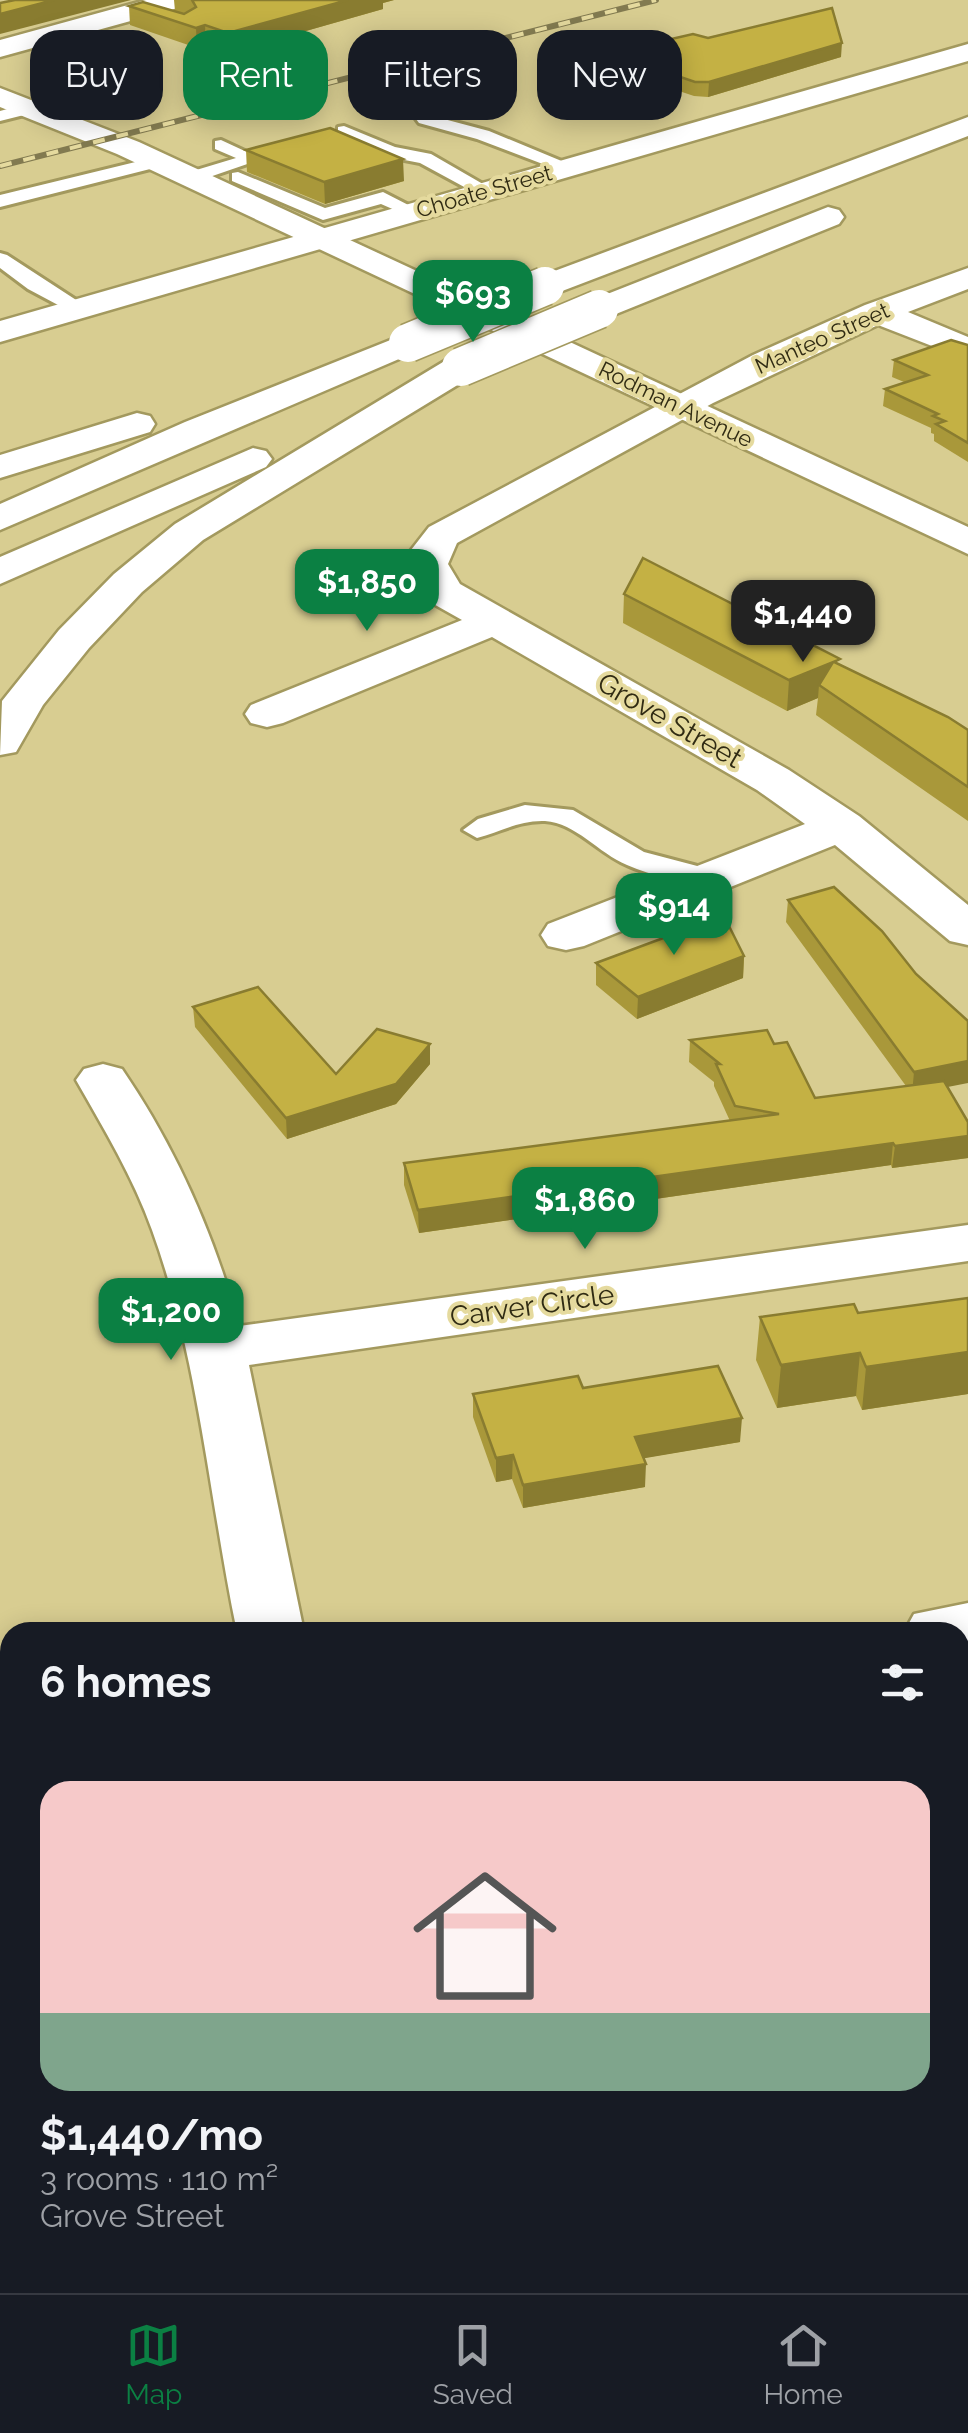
<!DOCTYPE html>
<html lang="en">
<head>
<meta charset="utf-8">
<style>
  :root { --surface:#171b24; --page:#20242c; --text:#f1f3f6; --muted:#9ea1a6; --line:#363941; --accent:#0b8043 }
  body { margin:0; font-family:Raleway,sans-serif; background:var(--page); color:var(--text); height:100vh; display:flex; flex-direction:column; font-size:38px; white-space:nowrap }
  * { box-sizing:border-box; margin:0 }
  p { font-size:32px; color:var(--muted) }
  .icon { flex:none; width:55px; height:55px; fill:none; stroke:currentColor; stroke-width:2; stroke-linecap:round; stroke-linejoin:round }
  .map { position:relative; flex:1; overflow:hidden }
  .panel { position:absolute; left:0px; top:1622px; width:970px; height:672px; display:flex; flex-direction:column; background:var(--surface); border-radius:30px 30px 0 0; box-shadow:0 5px 25px #0003 }
  .panel>* { flex:none }
  .hud { position:absolute; left:30px; top:30px; width:910px; height:90px; display:flex; gap:20px }
  .price { position:absolute; translate:-50% -85px; padding:0 22px; border-radius:20px; background:var(--accent); color:#fff; font-size:32px; line-height:65px; filter:drop-shadow(0 2px 5px #0008) }
  .price::after { content:''; position:absolute; left:50%; top:60px; width:30px; height:22px; margin-left:-15px; background:inherit; clip-path:polygon(0 0,100% 0,50% 100%) }
  .price.active { background:#222; color:#fff }
  ul { padding:0; list-style:none }
  li { display:grid; align-content:center; gap:20px; height:530px; padding:0 40px }
  li+li { border-top:2px solid var(--line) }
  li span { display:grid; place-items:center; height:310px; border-radius:30px; color:#555 }
  li>.icon { margin-inline-start:auto }
  span .icon { width:180px; height:180px; fill:#fffc; stroke-width:1 }
  li b { font-size:42px }
  h2 { display:flex; justify-content:space-between; align-items:center; height:120px; padding:0 40px; font-size:42px }
  .tag { padding:0 35px; border-radius:30px; background:var(--surface); box-shadow:0 5px 25px #0003; font-size:35px; line-height:90px }
  .tag.active { background:var(--accent); color:#fff }
  .menu { display:flex; justify-content:space-around; align-items:center; height:140px; border-top:2px solid var(--line); background:var(--surface); font-size:28px; color:var(--muted) }
  .menu a { display:grid; justify-items:center; gap:5px }
  .menu .active { color:var(--accent) }
  .map>svg:first-child { display:block }
  .lines { fill:none; stroke-linecap:round; stroke-linejoin:round }
  .service-casing { stroke:#a3995e; stroke-width:6 }
  .minor-casing { stroke:#a3995e; stroke-width:5 }
  .tertiary-casing { stroke:#a3995e; stroke-width:5 }
  .primary-casing { stroke:#a3995e; stroke-width:5 }
  .motorway-casing { stroke:#a3995e; stroke-width:5 }
  .service { fill:#fff; fill-rule:evenodd }
  .minor { fill:#fff; fill-rule:evenodd }
  .tertiary { fill:#fff; fill-rule:evenodd }
  .primary { fill:#fff; fill-rule:evenodd }
  .motorway { fill:#fff; fill-rule:evenodd }
  .rail-casing { stroke:#827a50; stroke-width:6 }
  .rail { stroke:#e5da9e; stroke-width:4; stroke-dasharray:12; stroke-linecap:butt }
  .motorway-bridge-casing { stroke:#a3995e; stroke-width:41; stroke-linecap:butt }
  .motorway-bridge { stroke:#fff; stroke-width:38 }
  .wall { fill:#a9983a }
  .shaded-wall { fill:#897c30 }
  .building { fill:#c4b144; stroke:#897c30; stroke-width:2.5 }
  .labels { text-anchor:middle; stroke-width:8; stroke-linejoin:round; paint-order:stroke }
  .far-street-label { font-size:22px; fill:#302b13; stroke:#e5da9e }
  .street-label { font-size:28px; fill:#302b13; stroke:#e5da9e }
</style>
</head>
<body>
<div class="map">
<svg width="968" height="2293" viewBox="0 0 968 2293">
  <rect width="100%" height="100%" fill="#d8cd91"/>
  <g class="lines">
    <g class="service-casing">
      <path id="service" d="M30,103L36,104V112L0,121V111Z
        M425,114L489,131L576,167L573,171H561L477,139L419,123L416,119Z
        M344,126L395,147L431,154L495,191L486,197L479,195L420,163L384,156L338,135V127Z
        M221,140L262,159L195,182H183V174L236,158L215,149V141Z
        M156,157L162,158V166L0,207V195Z
        M238,172L325,208L383,192L422,212L413,218L381,204L323,220L232,181V173Z
        M0,253L7,255L90,309L80,315L73,313L28,289L0,268Z
        M525,805L573,810L644,852L720,872L724,878L720,884L710,887C682,880 653,877 627,865C598,853 576,823 545,821C519,820 501,832 477,838L463,830L478,819Z
        M968,1822V1856L960,1858V1824Z
        M968,2027V2067L960,2069V2029Z"/>
    </g>
    <g class="minor-casing">
      <path id="minor" d="M146,0H189L185,6L0,57V40Z
        M968,44V61L0,342V321Z
        M968,268V289L908,312L968,337V360L878,325L713,403L457,543L448,564L460,584L789,770L859,816L968,905V945L950,941L835,845L584,946L566,950L548,946L541,935L548,924L805,824L757,790L492,637L283,723L267,727L251,723L245,714L251,705L462,620L430,602L409,571L411,550L429,527L753,355L865,305Z
        M103,1064L122,1069C176,1148 214,1234 239,1326L968,1225V1261L249,1365L304,1632H237C209,1498 199,1359 152,1230C133,1177 104,1129 76,1080L84,1069Z"/>
    </g>
    <g class="tertiary-casing">
      <path id="tertiary" d="M0,88L139,142L968,527V554L117,154L0,107Z
        M960,1702L968,1705V1775L960,1773Z"/>
    </g>
    <g class="primary-casing">
      <path id="primary" d="M968,1603V1653L960,1654V1632H904L914,1614Z
        M10,1723V1779L0,1780V1724Z
        M10,1816V1874L0,1876V1818Z"/>
    </g>
    <g class="motorway-casing">
      <path id="motorway" d="M968,117V136L557,293H533L528,286L533,279Z
        M828,207L839,210L844,217L839,224L611,316H587L582,309L587,302Z
        M408,333L420,336L425,343L420,350L0,530V504L185,422Z
        M461,356L474,359L479,367L474,375L203,540L142,592L89,648L43,705L16,752L0,755L2,701L59,630L114,574L175,524L448,359Z
        M137,413L150,416L155,424L150,432L0,478V455Z
        M253,448L266,451L272,459L266,467L0,584V557Z"/>
    </g>
    <use href="#service" class="service"/>
    <use href="#minor" class="minor"/>
    <use href="#tertiary" class="tertiary"/>
    <use href="#primary" class="primary"/>
    <use href="#motorway" class="motorway"/>
    <g class="rail-casing">
      <path id="rail" d="M0,166L656,0"/>
    </g>
    <use href="#rail" class="rail"/>
    <g class="motorway-bridge-casing">
      <path id="motorway-bridge" d="M408,343L545,286
        M461,367L599,309"/>
    </g>
    <use href="#motorway-bridge" class="motorway-bridge"/>
  </g>
  <path class="wall" d="M174,0H394L383,3V9L229,53L206,45L197,48L130,25L129,6L175,11Z
    M708,38L841,57L708,97L694,96L610,68V53Z
    M246,150L404,181L325,204L247,172Z
    M968,345V462L934,441V434L931,433V428L883,406L885,389L904,382L892,377L894,360Z
    M624,594L840,664L968,730V821L816,715L818,698L787,711L623,623Z
    M788,900L947,1087L968,1122V1158L892,1168L891,1165L419,1233L404,1185V1163L730,1121L714,1086V1082L689,1062L690,1040L774,1044L815,1098L906,1086L786,922Z
    M744,956L743,978L637,1019L596,985V963Z
    M193,1007L336,1074L430,1044V1064L396,1104L287,1139L195,1027Z
    M968,1298V1394L862,1410L856,1396L777,1408L756,1360L760,1317L858,1313Z
    M583,1388L740,1442L643,1458L645,1487L523,1508L512,1479L496,1482L473,1417V1394Z"/>
  <path class="shaded-wall" d="M54,0H131L0,34V14Z
    M348,0H394L383,3V9L229,53L228,33Z
    M205,25L206,45L197,48L196,28Z
    M842,43L841,57L708,97L709,82Z
    M403,159L404,181L325,204L324,182Z
    M833,662L819,685L818,698L787,711L789,680Z
    M744,956L743,978L637,1019L638,997Z
    M430,1044V1064L396,1104L287,1139L286,1118Z
    M968,1061V1083L912,1094L914,1072Z
    M968,1136V1158L892,1168L895,1146Z
    M893,1143L891,1165L419,1233L418,1210Z
    M968,1352V1394L862,1410L866,1367Z
    M860,1353L856,1396L777,1408L781,1365Z
    M742,1418L740,1442L634,1460L635,1437Z
    M513,1455L512,1479L496,1482V1458Z
    M646,1464L645,1487L523,1508V1485Z
    M10,2065V2089L2,2091L0,2067Z"/>
  <path class="building" d="M15,0H54L0,14V3Z
    M192,0H348L228,33L205,25L196,28L129,6L143,2L184,14L196,7Z
    M832,8L842,43L709,82H695L610,53L693,34L708,38Z
    M330,128L403,159L324,182L246,150Z
    M951,340L968,345V443L936,424L945,421L933,416L938,414L885,389L928,375L894,360Z
    M643,558L840,659L834,662L948,717L968,730V787L819,685L833,662L789,680L624,594Z
    M834,887L882,931L916,974L968,1021V1061L914,1072L788,900Z
    M725,918L744,956L638,997L596,963L693,927Z
    M258,987L336,1074L377,1029L430,1044L396,1084L286,1118L193,1007Z
    M767,1030L774,1044L787,1042L815,1098L944,1081L968,1122V1136L895,1146L893,1143L418,1210L404,1163L779,1114L735,1106L716,1064H720L690,1040Z
    M968,1298V1352L866,1367L860,1353L781,1365L760,1317L854,1304L858,1313Z
    M718,1366L742,1418L635,1437L646,1464L523,1485L513,1455L496,1458L473,1394L578,1376L583,1388Z
    M10,1944V2065L0,2067V1946Z
    M968,2268V2293H839L881,2285H960V2270Z
    M562,2285H665L667,2293H564Z"/>
  <g class="labels">
    <g class="far-street-label">
      <text transform="translate(484 191) rotate(-16)" y="8">Choate Street</text>
      <text transform="translate(822 338) rotate(-24)" y="8">Manteo Street</text>
      <text transform="translate(676 404) rotate(26)" y="8">Rodman Avenue</text>
    </g>
    <g class="street-label">
      <text transform="translate(670 720) rotate(30)" y="10">Grove Street</text>
      <text transform="translate(532 1305) rotate(-8)" y="10">Carver Circle</text>
    </g>
  </g>
</svg>
<b class="price" style="left:473px;top:345px">$693</b>
<b class="price" style="left:367px;top:634px">$1,850</b>
<b class="price active" style="left:803px;top:665px">$1,440</b>
<b class="price" style="left:674px;top:958px">$914</b>
<b class="price" style="left:585px;top:1252px">$1,860</b>
<b class="price" style="left:171px;top:1363px">$1,200</b>
<div class="hud">
<a class="tag">Buy</a>
<a class="tag active">Rent</a>
<a class="tag">Filters</a>
<a class="tag">New</a>
</div>
<section class="panel">
<h2>6 homes<svg class="icon" aria-label="filters" viewBox="0 0 24 24"><path d="M4 7h16M4 17h16"/><circle cx="9" cy="7" r="2"/><circle cx="15" cy="17" r="2"/></svg></h2>
<ul>
<li><span style="background:linear-gradient(#f6c9c9 75%,#7fa58c 0)"><svg class="icon" aria-label="home" viewBox="0 0 24 24"><path d="M3 11l9-7 9 7M6 9v11h12V9"/></svg></span><div><b>$1,440/mo</b><p>3 rooms · 110 m²</p><p>Grove Street</p></div></li>
</ul>
</section>
</div>
<nav class="menu">
<a class="active"><svg class="icon" aria-label="map" viewBox="0 0 24 24"><path d="M3 6l6-2 6 2 6-2v14l-6 2-6-2-6 2zM9 4v14M15 6v14"/></svg>Map</a>
<a><svg class="icon" aria-label="saved" viewBox="0 0 24 24"><path d="M7 4h10v16l-5-4-5 4z"/></svg>Saved</a>
<a><svg class="icon" aria-label="home" viewBox="0 0 24 24"><path d="M3 11l9-7 9 7M6 9v11h12V9"/></svg>Home</a>
</nav>
</body>
</html>
